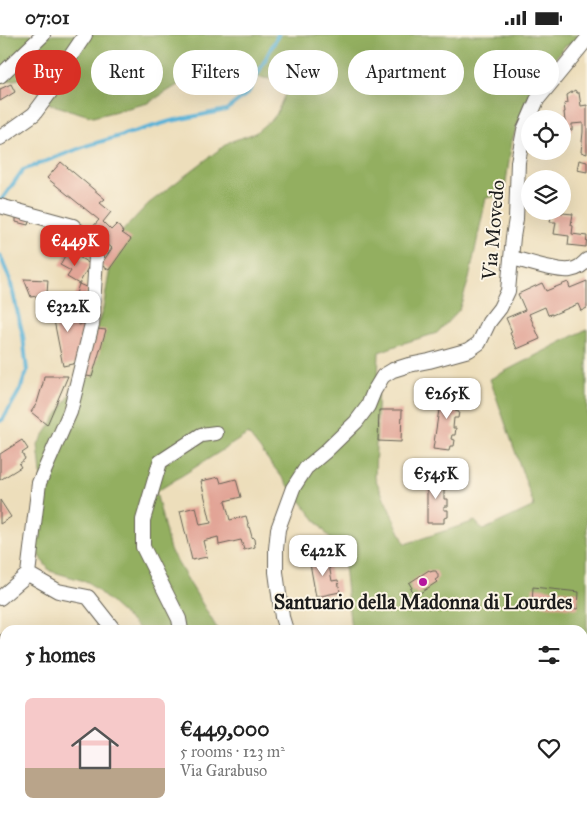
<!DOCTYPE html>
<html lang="en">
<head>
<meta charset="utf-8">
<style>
  :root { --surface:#fff; --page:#f6f6f6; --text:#222; --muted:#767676; --line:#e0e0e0; --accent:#d93025 }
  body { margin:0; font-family:"IM FELL Great Primer",serif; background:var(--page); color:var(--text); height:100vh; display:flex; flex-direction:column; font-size:19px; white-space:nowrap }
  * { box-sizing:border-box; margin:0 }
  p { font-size:16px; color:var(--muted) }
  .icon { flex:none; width:28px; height:28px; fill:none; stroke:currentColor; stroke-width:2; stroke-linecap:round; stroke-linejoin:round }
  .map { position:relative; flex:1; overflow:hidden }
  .sheet { position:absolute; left:0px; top:590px; width:588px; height:195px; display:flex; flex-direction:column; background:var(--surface); border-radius:15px 15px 0 0; box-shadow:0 5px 20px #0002 }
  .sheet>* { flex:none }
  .guide { position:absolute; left:15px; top:15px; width:558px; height:45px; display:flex; gap:10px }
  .controls { position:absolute; left:521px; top:75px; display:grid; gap:10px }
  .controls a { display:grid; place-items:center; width:50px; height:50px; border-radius:50%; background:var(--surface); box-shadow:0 5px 20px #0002; font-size:25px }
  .price { position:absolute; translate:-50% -42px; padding:0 11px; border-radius:10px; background:#fff; color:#222; font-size:16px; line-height:32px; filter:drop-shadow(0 1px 2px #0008) }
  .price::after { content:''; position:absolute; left:50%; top:30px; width:15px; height:11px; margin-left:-8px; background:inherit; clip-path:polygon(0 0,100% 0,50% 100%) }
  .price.current { background:var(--accent); color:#fff }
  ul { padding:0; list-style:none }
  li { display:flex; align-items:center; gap:15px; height:125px; padding:0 25px }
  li+li { border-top:1px solid var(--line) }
  li span { display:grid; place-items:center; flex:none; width:140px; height:100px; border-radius:8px; color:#555 }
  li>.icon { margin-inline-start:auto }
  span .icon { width:60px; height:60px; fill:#fffc; stroke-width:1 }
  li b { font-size:21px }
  h2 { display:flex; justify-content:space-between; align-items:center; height:60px; padding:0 25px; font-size:21px }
  .tag { padding:0 18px; border-radius:22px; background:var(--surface); box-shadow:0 5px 20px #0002; font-size:18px; line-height:45px }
  .tag.current { background:var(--accent); color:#fff }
  .status { display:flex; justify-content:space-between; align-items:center; height:35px; padding:0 25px; background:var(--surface); direction:ltr }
  .status svg { height:14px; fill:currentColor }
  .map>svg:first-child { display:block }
  .forest { fill:#93af60; stroke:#58663e }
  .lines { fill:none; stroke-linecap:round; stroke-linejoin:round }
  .stream { stroke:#5ab2d7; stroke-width:4 }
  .building { fill:#e2a496 }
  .street-casing { stroke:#656054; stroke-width:16 }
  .street { stroke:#fff; stroke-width:14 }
  .poi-dot { fill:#b5179e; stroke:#fcf5e5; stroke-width:2 }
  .labels { text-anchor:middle; stroke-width:4; stroke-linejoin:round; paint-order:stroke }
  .street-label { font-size:20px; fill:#1c1c1c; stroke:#fcf5e5 }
  .poi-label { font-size:20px; font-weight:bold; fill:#1c1c1c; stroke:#fcf5e5 }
</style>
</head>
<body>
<div class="status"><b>07:01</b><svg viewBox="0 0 49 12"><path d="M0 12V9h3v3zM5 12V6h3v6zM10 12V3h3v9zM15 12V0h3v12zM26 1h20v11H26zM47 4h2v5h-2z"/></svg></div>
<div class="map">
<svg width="587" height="785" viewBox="0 0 587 785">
  <rect width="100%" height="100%" fill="#fcf5e5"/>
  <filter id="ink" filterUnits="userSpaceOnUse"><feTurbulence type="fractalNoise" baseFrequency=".02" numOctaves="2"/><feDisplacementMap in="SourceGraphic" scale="10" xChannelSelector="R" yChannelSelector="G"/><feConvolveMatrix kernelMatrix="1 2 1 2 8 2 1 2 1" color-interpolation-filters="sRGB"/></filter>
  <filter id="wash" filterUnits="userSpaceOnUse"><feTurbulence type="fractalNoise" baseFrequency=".0096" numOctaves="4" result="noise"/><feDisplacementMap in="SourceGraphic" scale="20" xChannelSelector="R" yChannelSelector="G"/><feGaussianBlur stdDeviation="1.12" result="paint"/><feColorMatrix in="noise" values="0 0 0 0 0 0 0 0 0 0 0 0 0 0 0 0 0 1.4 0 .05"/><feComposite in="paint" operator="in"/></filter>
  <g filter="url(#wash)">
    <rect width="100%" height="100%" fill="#eddebb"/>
    <path class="forest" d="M0,0H586L564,12L545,36L525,68L512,106L504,160L486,163L469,244L459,275L437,298L404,308L379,317L375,443L405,509L475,486L483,495L534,471L490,344L587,294V695L583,697L582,595H351L343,520L248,399L156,457L170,515L218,595H141L88,547L50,536L36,517L33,493L44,469L38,409L74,354L103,274L115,204L148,169L229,107L255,98L276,80L290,47L204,34L148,68L93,82L50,69L26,43L0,47Z"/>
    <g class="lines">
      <path class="stream" d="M0,167L23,135L86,111L171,86L226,75L248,58L278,0
        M0,220L10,245L23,301L27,336L20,355L3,384L0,386"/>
    </g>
    <g id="blocks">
      <path class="building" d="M11,49L15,57L0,66V54Z
        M575,55L577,58H579L581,71L587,70V119L581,117L583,97V88L572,89V95L566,96L564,77H565L564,69L568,68L567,60Z
        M579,125L587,127V137L577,135Z
        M61,127L105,164L100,168L111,177L103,187L111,195L117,189L123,197L122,198L131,204L109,235L101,230L112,213L90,195L99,185L47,143Z
        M552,177L573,179L571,190L573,191L572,199L587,201L586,212L568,210L569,201L554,199L556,187H550Z
        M16,180L30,183L28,190L16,187Z
        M68,215L90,229L79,249L67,242L71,236L60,230Z
        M24,244L48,245L47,259L31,262Z
        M587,246V273L581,276L578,269L552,280V279L548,280L545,272L529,279L540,304L517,314L510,298L512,297L506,283L525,275L518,259L542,248L546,256L568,247L570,253Z
        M79,249L88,253L84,268L74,265Z
        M66,267L78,282L79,290L84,288L86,299L81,301L82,310L77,328L63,331L51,270Z
        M97,294L106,295L92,342L82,340Z
        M44,341H68L47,390L31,377L37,368L43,348Z
        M445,353L461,355V360H464L463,367L460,366L459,371H456L455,376L459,377L458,383H454L453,393H456L455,400H452L451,404L455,405L454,411H450L449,416L433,414L440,368H443Z
        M379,375H402L401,407L378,406Z
        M22,405L28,414L22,418L25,424L19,429L21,432L0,445V419Z
        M219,442L221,448L236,444L241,462L225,466L230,485L246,481L252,502L254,504L255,512L244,515L241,505L219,510L218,502L203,506L207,522L192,525L180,476L196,472L200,490L211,488L201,446Z
        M427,442H444V447H447V454H444V464H448V471H444V475H448V482L444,483V488H427Z
        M0,465L11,482L0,489Z
        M327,520L332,546L338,545L340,557L316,562L309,523Z
        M429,535L430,537L433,536H436L438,540V543L435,545L437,547L417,560L415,556L413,557L410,554L412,553L409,548Z
        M533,552L579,557L578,574L532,569Z
        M4,598L5,600V604H4L5,607V640L0,631V600Z
        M5,679V704L0,707V685Z
        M587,702V736L582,729V705Z
        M5,759V777L2,779L0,776V762Z
        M20,780H38L35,785H13Z
        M50,780H80L72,785H44Z
        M93,780H115L118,784L117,785H104L103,783L101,785H96Z"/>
    </g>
  </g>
  <g filter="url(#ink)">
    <use href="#blocks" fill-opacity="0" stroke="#656054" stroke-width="1"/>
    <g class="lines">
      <g class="street-casing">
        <path id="street" d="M0,41L43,0
          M0,103L34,79L51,56L64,31L85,0
          M0,171L73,191L88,206L96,222L92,289L70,377L39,448L28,539L0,563
          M512,223C525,226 558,237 570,235C578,234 582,230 587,225
          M28,539L58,556L88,562L114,595
          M181,595L179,584L143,512V485L160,427L201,400L216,398
          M286,595L282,582L276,537V514L278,494L293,453L306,433L325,417L356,387L368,371L374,356L383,341L393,335L409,330L429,326L469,315L479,308L489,287L500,273L508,256L513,202L516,184L518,127L524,95L537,65L587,4
          M0,644L5,653
          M0,672L5,660
          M0,732L5,728
          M140,780L141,785
          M499,780L502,785
          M562,780L575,785
          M39,785L44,780"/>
      </g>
      <use href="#street" class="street"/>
    </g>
  </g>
  <circle class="poi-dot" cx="423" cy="547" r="5"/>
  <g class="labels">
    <g class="street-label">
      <text transform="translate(493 195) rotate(-85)" y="7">Via Movedo</text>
    </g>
    <g class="poi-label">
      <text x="423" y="574">Santuario della Madonna di Lourdes</text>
    </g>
  </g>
</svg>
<div class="controls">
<a><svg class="icon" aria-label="locate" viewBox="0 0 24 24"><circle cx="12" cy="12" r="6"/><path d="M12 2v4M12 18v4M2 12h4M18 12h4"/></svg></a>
<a><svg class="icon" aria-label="layers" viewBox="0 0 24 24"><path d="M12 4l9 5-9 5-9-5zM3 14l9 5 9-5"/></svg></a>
</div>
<b class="price current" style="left:75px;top:232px">€449K</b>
<b class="price" style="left:68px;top:298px">€322K</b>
<b class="price" style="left:447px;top:385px">€265K</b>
<b class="price" style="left:436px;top:465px">€545K</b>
<b class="price" style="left:323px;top:542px">€422K</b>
<div class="guide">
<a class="tag current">Buy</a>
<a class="tag">Rent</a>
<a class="tag">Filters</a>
<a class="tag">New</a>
<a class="tag">Apartment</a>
<a class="tag">House</a>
</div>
<section class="sheet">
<h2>5 homes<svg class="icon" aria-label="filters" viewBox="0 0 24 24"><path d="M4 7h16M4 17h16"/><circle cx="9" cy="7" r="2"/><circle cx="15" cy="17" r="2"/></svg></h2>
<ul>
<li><span style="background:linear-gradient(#f6c9c9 70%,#b9a48a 0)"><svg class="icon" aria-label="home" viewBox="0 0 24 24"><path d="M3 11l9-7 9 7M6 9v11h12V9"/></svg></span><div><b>€449,000</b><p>5 rooms · 123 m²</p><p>Via Garabuso</p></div><svg class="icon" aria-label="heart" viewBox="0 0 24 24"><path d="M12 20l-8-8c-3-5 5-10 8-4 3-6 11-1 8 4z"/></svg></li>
</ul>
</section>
</div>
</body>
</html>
